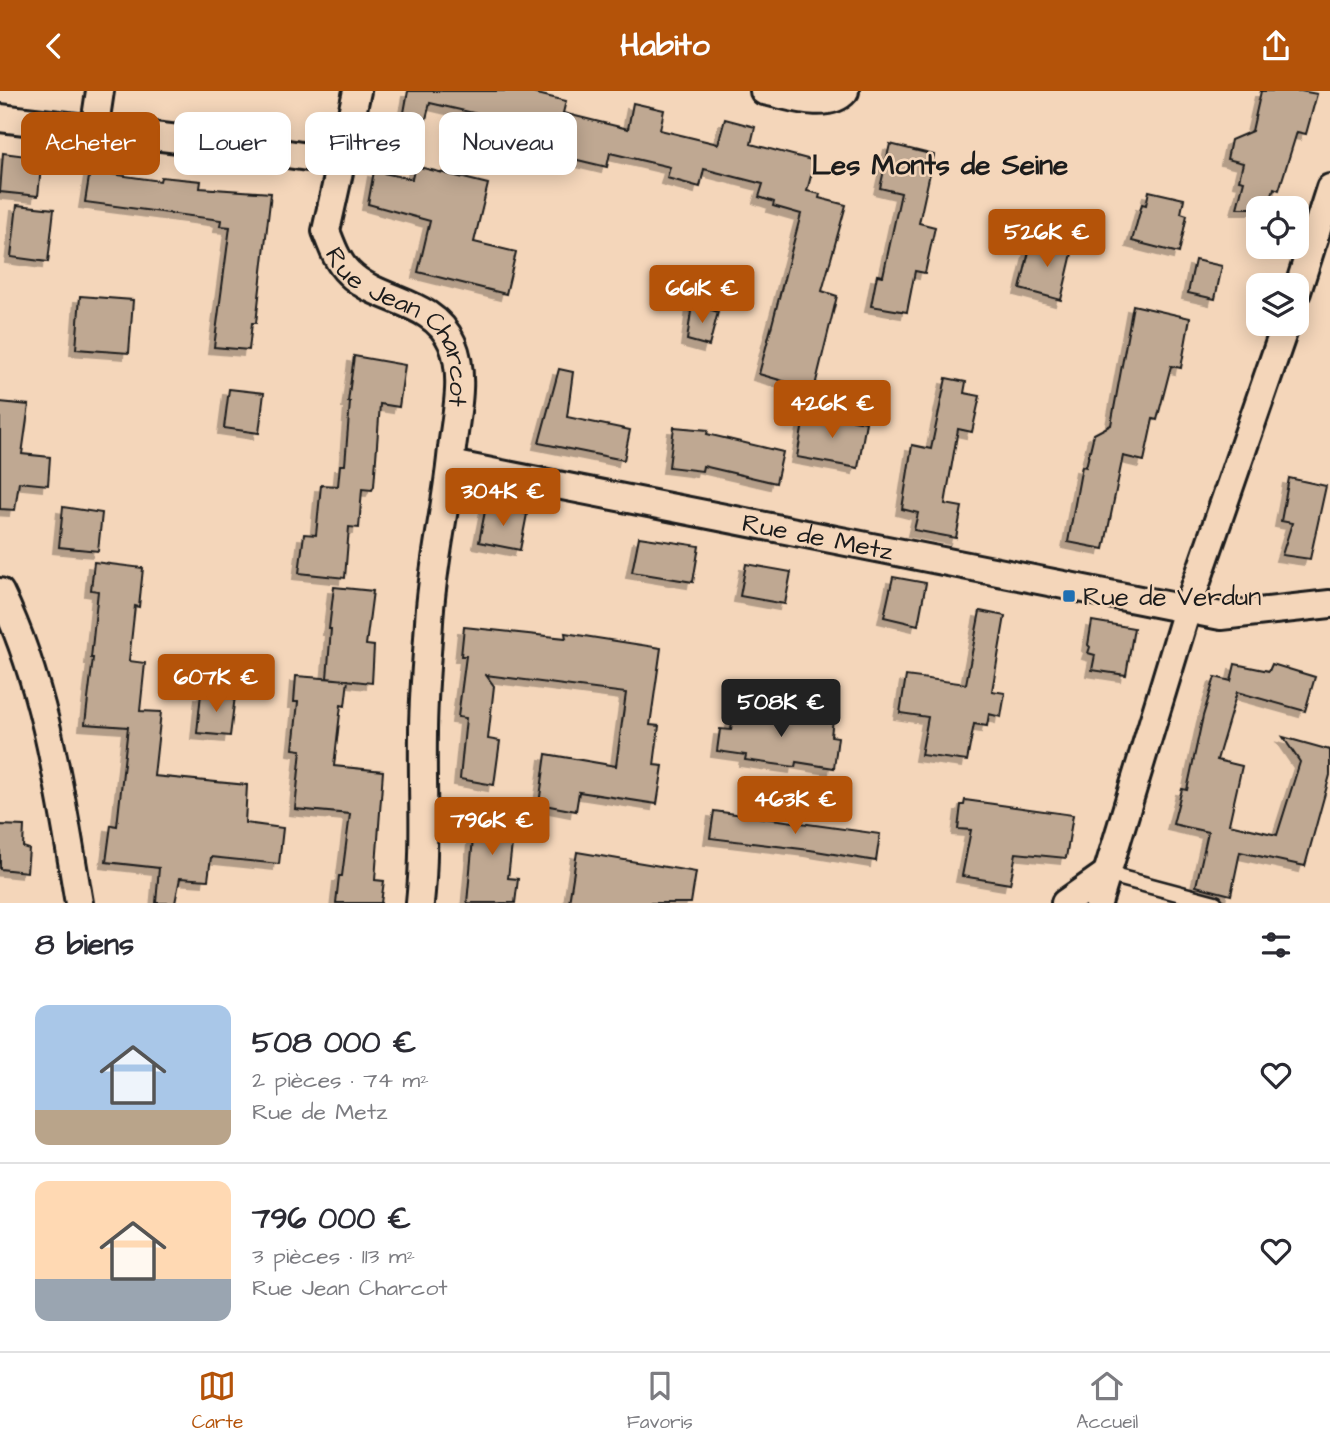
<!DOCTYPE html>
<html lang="fr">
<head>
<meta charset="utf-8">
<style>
  :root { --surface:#fff; --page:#f2f2f3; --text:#2b2b33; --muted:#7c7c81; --line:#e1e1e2; --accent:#b45309 }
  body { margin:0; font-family:"Architects Daughter",sans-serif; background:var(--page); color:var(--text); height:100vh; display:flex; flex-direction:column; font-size:26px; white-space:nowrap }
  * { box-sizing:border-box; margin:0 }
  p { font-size:23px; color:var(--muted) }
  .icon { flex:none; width:38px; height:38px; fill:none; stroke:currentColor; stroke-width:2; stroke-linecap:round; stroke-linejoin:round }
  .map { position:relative; height:812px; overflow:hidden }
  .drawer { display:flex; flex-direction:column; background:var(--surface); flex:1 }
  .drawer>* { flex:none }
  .hud { position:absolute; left:21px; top:21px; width:700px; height:63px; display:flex; gap:14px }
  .fabs { position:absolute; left:1246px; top:105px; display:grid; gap:14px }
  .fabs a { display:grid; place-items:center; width:63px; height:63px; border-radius:14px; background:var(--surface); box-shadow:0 4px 18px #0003; font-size:35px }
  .price { position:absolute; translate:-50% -60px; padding:0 16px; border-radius:7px; background:var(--accent); color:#fff; font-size:23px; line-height:46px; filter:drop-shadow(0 2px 4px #0008) }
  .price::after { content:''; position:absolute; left:50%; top:42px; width:21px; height:16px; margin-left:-10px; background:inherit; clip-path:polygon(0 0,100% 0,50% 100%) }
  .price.current { background:#222; color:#fff }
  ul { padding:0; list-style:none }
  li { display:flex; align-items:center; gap:21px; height:175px; padding:0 35px }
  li+li { border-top:2px solid var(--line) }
  li span { display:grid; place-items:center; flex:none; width:196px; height:140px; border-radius:14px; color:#555 }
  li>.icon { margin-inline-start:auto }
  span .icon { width:84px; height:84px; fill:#fffc; stroke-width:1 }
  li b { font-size:30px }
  h2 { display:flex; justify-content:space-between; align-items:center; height:84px; padding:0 35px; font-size:30px }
  .pill { padding:0 24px; border-radius:14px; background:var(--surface); box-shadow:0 4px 18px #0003; font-size:24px; line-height:63px }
  .pill.current { background:var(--accent); color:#fff }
  header { display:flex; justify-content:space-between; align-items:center; height:91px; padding:0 35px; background:var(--accent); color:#fff; font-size:32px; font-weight:700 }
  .tabs { display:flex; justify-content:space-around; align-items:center; height:98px; border-top:2px solid var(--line); background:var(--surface); font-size:19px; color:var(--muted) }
  .tabs a { display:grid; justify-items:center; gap:4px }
  .tabs .current { color:var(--accent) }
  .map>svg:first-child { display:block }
  .building { fill:#bfa892; stroke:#1c1c1c; stroke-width:2; filter:url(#shadow) }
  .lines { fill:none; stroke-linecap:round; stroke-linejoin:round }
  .lane-casing { stroke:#1c1c1c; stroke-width:19 }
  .street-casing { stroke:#1c1c1c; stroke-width:32 }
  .lane { stroke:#f4d6ba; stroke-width:14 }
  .street { stroke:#f4d6ba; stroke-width:26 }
  .poi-dot { fill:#1f6fb2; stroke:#f4d6ba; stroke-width:2.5 }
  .labels { text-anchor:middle; stroke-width:5; stroke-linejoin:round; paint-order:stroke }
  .street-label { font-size:26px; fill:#1c1c1c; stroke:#f4d6ba }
  .poi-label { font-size:26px; fill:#1c1c1c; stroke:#f4d6ba; text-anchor:start }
  .neighbourhood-label { font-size:28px; font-weight:bold; fill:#1c1c1c; stroke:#f4d6ba }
</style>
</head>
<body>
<header><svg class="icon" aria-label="back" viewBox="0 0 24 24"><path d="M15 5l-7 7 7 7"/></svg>Habito<svg class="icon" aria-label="share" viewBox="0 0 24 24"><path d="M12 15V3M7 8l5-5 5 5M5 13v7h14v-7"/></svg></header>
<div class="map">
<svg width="1330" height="812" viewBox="0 0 1330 812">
  <defs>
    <filter id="shadow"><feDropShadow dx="-6" dy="6" stdDeviation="0" flood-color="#0004"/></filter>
  </defs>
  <rect width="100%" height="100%" fill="#f4d6ba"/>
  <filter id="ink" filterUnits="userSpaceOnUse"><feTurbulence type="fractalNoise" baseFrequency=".0143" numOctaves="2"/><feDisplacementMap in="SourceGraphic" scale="14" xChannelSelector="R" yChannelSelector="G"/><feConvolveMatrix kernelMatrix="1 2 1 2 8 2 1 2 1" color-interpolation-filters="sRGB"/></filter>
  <g filter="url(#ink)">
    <path class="building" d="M408,0H525L566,10L563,22L628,38L633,12L664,19L660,39L718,53L725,28L755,36L751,53L815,70L807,100L820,103L819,107L846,114L822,200L837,205L814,299L759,283L801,123L773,115L774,111L759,106L763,93L704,78L700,96L667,87L670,76L610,62L607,76L565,66L569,47L478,27V23L430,12L425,32L403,27Z
      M1261,0H1301L1317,3L1306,43L1297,41L1279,99L1274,97L1268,117H1237L1244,90L1239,89L1243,72L1227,68L1231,49L1252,40Z
      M890,53L934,64L919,132L935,136L925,182L915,180L907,221L871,215L877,184L883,185L901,102L880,97Z
      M3,62L42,67L38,105L0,101Z
      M415,75L488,93L474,151L516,161L506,203L418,181L430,130L368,113L374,80L412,88Z
      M90,80L160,90L161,86L201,90L200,97L271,102L256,232H252L249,259L214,256L230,136L220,135L221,129L85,111Z
      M1149,100L1184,108L1181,122L1187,124L1179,162L1132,150L1142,113L1146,114Z
      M17,114L54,118L48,171L11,166Z
      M1032,148L1073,158L1061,209L1020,198Z
      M1195,169L1222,175L1215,208L1188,202Z
      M80,205L133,209L129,262L76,258Z
      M692,213L718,221L709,255L687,249Z
      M1133,214L1190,227L1181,277L1171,275L1157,329L1153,328L1144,370L1123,365L1104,458L1068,451L1082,375L1086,376L1094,343L1111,334Z
      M354,265L405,274L399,316L380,313L374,395L372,399L362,398L359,437L349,436L345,487L299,482L304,443L316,444L321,394L338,395L340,374H345L350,311H348Z
      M559,278L573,281L567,326L630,339L624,369L539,352Z
      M946,287L966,291L964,302L980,305L972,341L958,338L945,413L962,416L956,447L914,439L918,422L902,418L912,354L931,358Z
      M229,298L264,302L259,342L224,337Z
      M0,311L29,314L22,363L50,366L48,394L19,391L15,419L0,418Z
      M805,321L866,331L858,377L797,366Z
      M674,336L708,339L707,343L783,361L776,392L703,375L702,380L669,376Z
      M1289,387L1326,395L1310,468L1282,464L1292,432L1281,430Z
      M486,415L527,423L520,459L479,451Z
      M63,416L102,422L98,460L59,456Z
      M639,446L699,455L693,491L632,481Z
      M94,471L143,477L139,516L135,515L129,570L145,572L140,620L161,621L154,685L247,694L245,732L283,737L279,773L211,766L208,789L180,787L175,812H156L159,777L106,771L111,734L117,735L128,636L85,633L93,567H91L98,500L91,499Z
      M746,473L791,481L785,513L740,505Z
      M893,486L926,492L918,534L884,526Z
      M334,496L373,500L366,554L374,555L372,592L327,587L331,538H329Z
      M980,520L1005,525L992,600L1005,602L1001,626L989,623L987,635L974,633L967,670L921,664L928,626L900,622L906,585L966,593Z
      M1092,530L1134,537L1126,584L1092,579L1095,564L1088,562L1090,556L1088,554Z
      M464,536L566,547L565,542L661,557L650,634L659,635L654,674L663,675L657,713L579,701L576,720L539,713L546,663L616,675L626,602L486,584L494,595L488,648L500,650L494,694L460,688L466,627L458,626L466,565H461Z
      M1235,573L1269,580L1272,573L1315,586L1305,620L1237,601L1217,669L1242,675L1229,733L1277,744L1300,671L1283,646L1330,659V684L1305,775L1240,761L1231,804L1196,795L1208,741L1173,733L1182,698L1187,699L1203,625L1215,586L1231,590Z
      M296,585L348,589L345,615L341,614L334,675L383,680L375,789L384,790L381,812H336L339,785H342L350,723L295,718L301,659L293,658L298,611H294Z
      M201,602L235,605L230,645L197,642Z
      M756,619L833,628L831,645L838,646L834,677L796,671L795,676L745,669L746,664L717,660L720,638L731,639L733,623L755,626Z
      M965,709L1073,724L1066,767L1016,762L1010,793L962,785L971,739L958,738L961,714H964Z
      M476,715L516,720L508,787L518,788L515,812H467Z
      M714,720L880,743L876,770L810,759L710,747Z
      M0,734L24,735L23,756L29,758L27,781L0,778Z
      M577,761L696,781L691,812H569Z"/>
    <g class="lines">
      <g class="lane-casing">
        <path id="lane" d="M1106,783L1215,812"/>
      </g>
      <g class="street-casing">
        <g id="street">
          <path id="s1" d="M357,0L326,140C332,155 337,171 349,182C379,212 433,208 452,252C466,284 456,323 452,357C447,415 432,472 429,531C427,568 423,605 423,642C422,699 426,755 420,812"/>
          <path d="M764,0C786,4 828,20 845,0"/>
          <path d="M0,27L221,53L341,71"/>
          <path d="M94,40L100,0"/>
          <path d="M1297,201L1330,97"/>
          <path id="s2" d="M451,373L1221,525L1330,513"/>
          <path d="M0,501C47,598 61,706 79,812"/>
          <path d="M1065,812L1106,783"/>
          <path d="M1098,812L1187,519L1286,233"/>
        </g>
      </g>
      <use href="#lane" class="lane"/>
      <use href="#street" class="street"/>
    </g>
  </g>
  <rect class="poi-dot" x="1062" y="498" width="14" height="14" rx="3.5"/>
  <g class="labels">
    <g class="street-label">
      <text dy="9" stroke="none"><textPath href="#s1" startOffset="273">Rue Jean Charcot</textPath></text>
      <text dy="9" stroke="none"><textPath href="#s2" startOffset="374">Rue de Metz</textPath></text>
    </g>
    <g class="poi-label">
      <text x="1083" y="514">Rue de Verdun</text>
    </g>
    <g class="neighbourhood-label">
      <text x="940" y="83">Les Monts de Seine</text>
    </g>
  </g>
</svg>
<div class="fabs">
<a><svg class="icon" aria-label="locate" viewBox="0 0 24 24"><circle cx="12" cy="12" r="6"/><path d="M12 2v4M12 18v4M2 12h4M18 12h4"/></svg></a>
<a><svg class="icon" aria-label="layers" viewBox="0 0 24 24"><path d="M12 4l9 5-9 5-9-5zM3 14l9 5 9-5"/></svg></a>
</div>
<b class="price" style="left:1047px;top:178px">526K €</b>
<b class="price" style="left:702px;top:234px">661K €</b>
<b class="price" style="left:832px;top:349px">426K €</b>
<b class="price" style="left:503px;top:437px">304K €</b>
<b class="price" style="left:216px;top:623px">607K €</b>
<b class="price current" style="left:781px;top:648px">508K €</b>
<b class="price" style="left:795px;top:745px">463K €</b>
<b class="price" style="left:492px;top:766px">796K €</b>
<div class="hud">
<a class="pill current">Acheter</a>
<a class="pill">Louer</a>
<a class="pill">Filtres</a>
<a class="pill">Nouveau</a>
</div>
</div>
<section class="drawer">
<h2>8 biens<svg class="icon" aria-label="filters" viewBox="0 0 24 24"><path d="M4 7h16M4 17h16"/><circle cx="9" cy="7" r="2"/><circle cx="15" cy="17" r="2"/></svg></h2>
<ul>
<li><span style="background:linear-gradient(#a9c7e8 75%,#b9a48a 0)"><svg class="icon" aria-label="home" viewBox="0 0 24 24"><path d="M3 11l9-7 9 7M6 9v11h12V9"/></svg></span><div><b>508 000 €</b><p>2 pièces · 74 m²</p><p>Rue de Metz</p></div><svg class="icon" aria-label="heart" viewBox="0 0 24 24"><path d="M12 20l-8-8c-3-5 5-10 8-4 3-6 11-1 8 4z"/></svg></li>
<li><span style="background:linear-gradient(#ffd9b3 70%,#9aa5b1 0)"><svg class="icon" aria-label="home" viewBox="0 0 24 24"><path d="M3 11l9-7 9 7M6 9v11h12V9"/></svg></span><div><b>796 000 €</b><p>3 pièces · 113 m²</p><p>Rue Jean Charcot</p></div><svg class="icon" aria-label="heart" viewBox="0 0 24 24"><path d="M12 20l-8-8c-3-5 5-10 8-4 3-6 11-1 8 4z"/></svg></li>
</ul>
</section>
<nav class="tabs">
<a class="current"><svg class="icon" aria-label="map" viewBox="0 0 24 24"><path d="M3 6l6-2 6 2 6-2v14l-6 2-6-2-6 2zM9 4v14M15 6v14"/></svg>Carte</a>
<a><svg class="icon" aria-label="saved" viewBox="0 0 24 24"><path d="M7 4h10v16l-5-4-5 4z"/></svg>Favoris</a>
<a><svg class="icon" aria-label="home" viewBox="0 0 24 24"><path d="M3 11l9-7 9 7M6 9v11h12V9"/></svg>Accueil</a>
</nav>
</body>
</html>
